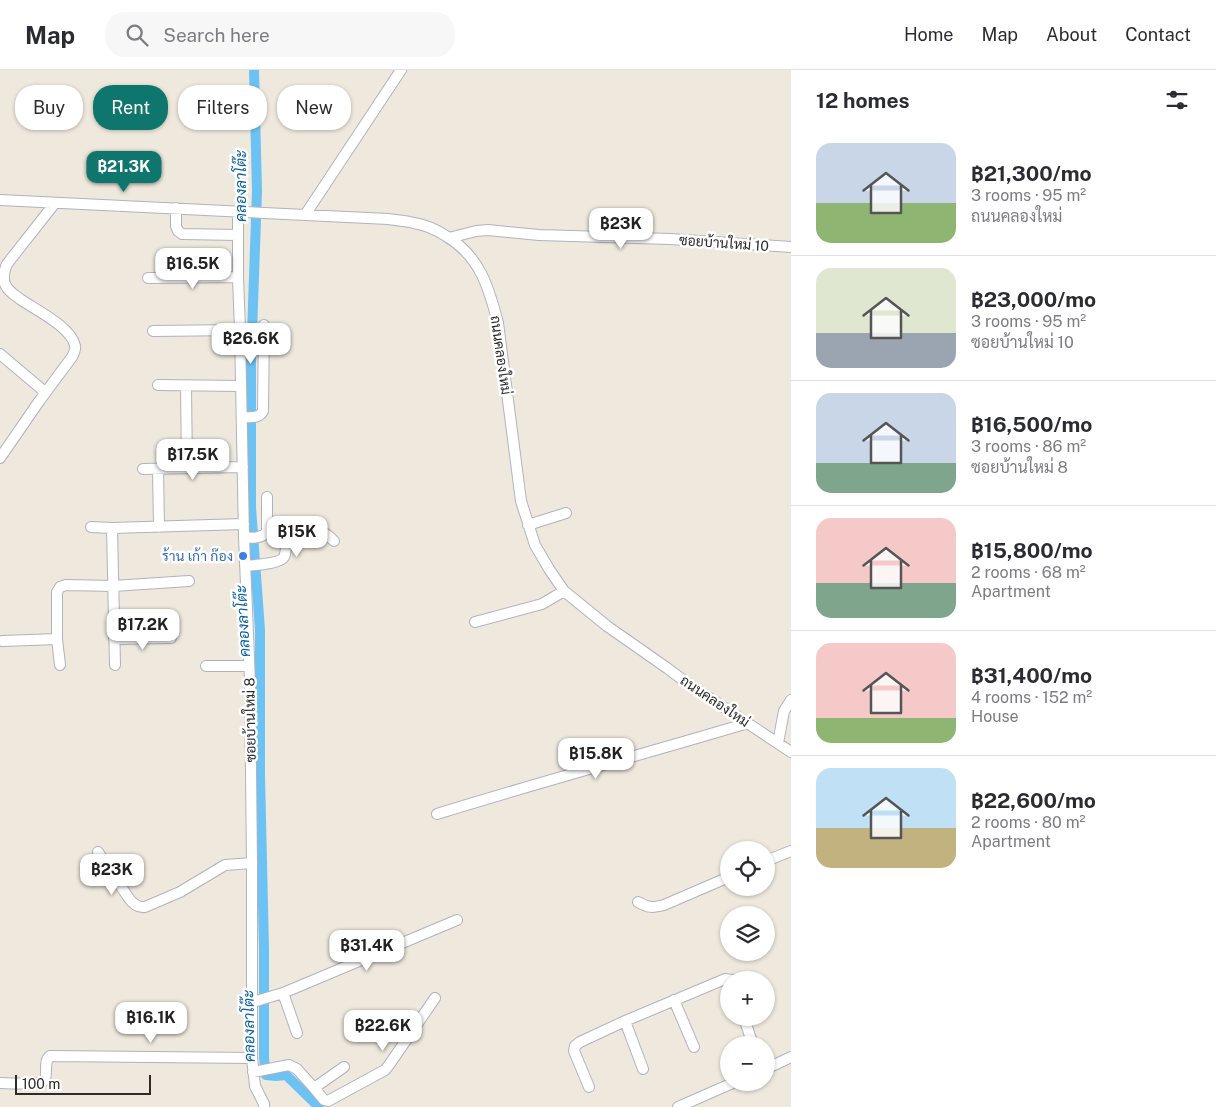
<!DOCTYPE html>
<html lang="en">
<head>
<meta charset="utf-8">
<style>
  :root { --surface:#fff; --page:#f7f7f7; --text:#2b2b33; --muted:#7c7c81; --line:#e1e1e2; --accent:#0f766e }
  body { margin:0; font-family:"Public Sans",Sarabun,sans-serif; background:var(--page); color:var(--text); height:100vh; display:flex; flex-direction:column; font-size:19px; white-space:nowrap }
  * { box-sizing:border-box; margin:0 }
  p { font-size:16px; color:var(--muted) }
  .icon { flex:none; width:28px; height:28px; fill:none; stroke:currentColor; stroke-width:2; stroke-linecap:round; stroke-linejoin:round }
  .map { position:relative; flex:1; overflow:hidden }
  .details { display:flex; flex-direction:column; background:var(--surface); width:425px }
  .details>* { flex:none }
  .banner { position:absolute; left:15px; top:15px; width:475px; height:45px; display:flex; gap:10px }
  .fabs { position:absolute; left:720px; top:771px; display:grid; gap:10px }
  .fabs a { display:grid; place-items:center; width:55px; height:55px; border-radius:50%; background:var(--surface); box-shadow:0 1px 4px #0004; font-size:25px }
  .scale { position:absolute; left:15px; bottom:12px; width:136px; box-sizing:border-box; padding-left:5px; border:2px solid #2b2b2b; border-top:0; font-size:14px; line-height:18px; white-space:nowrap; color:#2b2b2b; -webkit-text-stroke:4px #fff; paint-order:stroke }
  .price { position:absolute; translate:-50% -42px; padding:0 11px; border-radius:10px; background:#fff; color:#222; font-size:16px; line-height:32px; filter:drop-shadow(0 1px 2px #0008) }
  .price::after { content:''; position:absolute; left:50%; top:30px; width:15px; height:11px; margin-left:-8px; background:inherit; clip-path:polygon(0 0,100% 0,50% 100%) }
  .price.current { background:var(--accent); color:#fff }
  ul { padding:0; list-style:none }
  li { display:flex; align-items:center; gap:15px; height:125px; padding:0 25px }
  li+li { border-top:1px solid var(--line) }
  li span { display:grid; place-items:center; flex:none; width:140px; height:100px; border-radius:15px; color:#555 }
  li>.icon { margin-inline-start:auto }
  span .icon { width:60px; height:60px; fill:#fffc; stroke-width:1 }
  li b { font-size:21px }
  h2 { display:flex; justify-content:space-between; align-items:center; height:60px; padding:0 25px; font-size:21px }
  .tag { padding:0 18px; border-radius:20px; background:var(--surface); box-shadow:0 1px 4px #0004; font-size:18px; line-height:45px }
  .tag.current { background:var(--accent); color:#fff }
  header { display:flex; align-items:center; gap:30px; box-sizing:border-box; height:70px; padding:0 25px; background:var(--surface); border-bottom:1px solid var(--line) }
  header strong { font-size:24px }
  nav { display:flex; gap:28px; margin-inline-start:auto; font-size:18px }
  .search { width:350px; height:45px; background:var(--page); display:flex; align-items:center; gap:12px; box-sizing:border-box; padding:0 18px; border-radius:20px; color:var(--muted); font-size:19px }
  main { display:flex; flex:1; min-height:0 }
  .map>svg:first-child { display:block }
  .lines { fill:none; stroke-linecap:round; stroke-linejoin:round }
  .canal { stroke:#6cc3f3; stroke-width:10 }
  .minor-casing { stroke:#b1b2c0; stroke-width:12 }
  .minor { stroke:#fff; stroke-width:10 }
  .shop-dot { fill:#3f7fe0; stroke:#fff; stroke-width:2 }
  .labels { text-anchor:middle; stroke-width:5; stroke-linejoin:round; paint-order:stroke }
  .street-label { font-size:14px; fill:#2b2b2b; stroke:#fff }
  .shop-label { font-size:14px; fill:#366cbe; stroke:#fff; text-anchor:end }
  .water-label { font-size:15px; font-style:italic; fill:#085fa2; stroke:#fff }
</style>
</head>
<body>
<header>
<strong>Map</strong>
<div class="search"><svg class="icon" aria-label="search" viewBox="0 0 24 24"><circle cx="10" cy="10" r="6"/><path d="M15 15l6 6"/></svg>Search here</div>
<nav><a>Home</a><a>Map</a><a>About</a><a>Contact</a></nav>
</header>
<main>
<div class="map">
<svg width="791" height="1037" viewBox="0 0 791 1037">
  <rect width="100%" height="100%" fill="#eee8dd"/>
  <g class="lines">
    <path class="canal" d="M254,0L257,121L251,292V437L260,560V705L264,878V988L266,1005L276,1006L286,1005L319,1037"/>
    <g class="minor-casing">
      <path id="minor" d="M0,130L388,149C396,150 406,151 414,153C426,155 437,160 446,166C480,186 489,218 498,253L521,431L535,475L549,499L564,521L607,556L667,598L687,613L791,682
        M176,138V156L178,161L182,164L238,165
        M238,141V207L240,260L244,467L250,612L252,793V988L255,1016L264,1034V1037
        M305,145L401,0
        M449,168L476,161L488,160L539,165L670,169L791,177
        M148,208L238,207
        M153,261L240,260
        M0,284L45,322
        M158,315L241,316
        M186,316L187,398
        M242,347C250,347 259,349 263,341L264,255
        M0,388L40,330L72,287C74,283 76,279 75,276C72,257 34,239 20,229C15,225 9,222 6,216C2,209 4,201 7,194L55,133
        M143,399L243,397
        M158,399L159,457
        M528,455L566,443
        M91,457L112,458L244,454
        M112,458L115,595
        M244,467C252,468 261,469 267,462V427
        M245,496C253,495 280,494 284,487C286,483 286,476 287,471C293,466 312,460 319,461C325,462 330,467 334,471
        M475,552L542,534L564,521
        M57,569L60,595
        M114,569L171,568
        M2,571L57,569V522L60,517L66,515L113,516L189,511
        M206,596H248
        M778,673L784,641L791,630
        M437,744C540,712 644,684 748,653
        M98,782L128,827C132,833 137,838 145,837L180,822L225,795L252,793
        M766,791L791,781
        M638,832C649,838 652,838 664,835L729,807
        M283,923L297,963
        M674,930L694,977
        M253,932L283,923L457,850
        M744,948L753,975
        M625,951L643,999
        M766,999L791,987
        M253,1002L289,995L297,999L314,1018L344,997
        M0,1013C7,1013 40,1015 44,1011C46,1009 46,1003 46,1000C46,994 46,989 50,986L252,988
        M589,1017L574,981L575,976L580,972L625,951L725,909L732,910
        M314,1018L324,1030L328,1031L385,1000L389,995L435,928
        M678,1037L735,1012"/>
    </g>
    <use href="#minor" class="minor"/>
  </g>
  <circle class="shop-dot" cx="243" cy="486" r="5"/>
  <g class="labels">
    <g class="street-label">
      <text transform="translate(724 173) rotate(4)" y="5">ซอยบ้านใหม่ 10</text>
      <text transform="translate(501 285) rotate(82)" y="5">ถนนคลองใหม่</text>
      <text transform="translate(715 631) rotate(34)" y="5">ถนนคลองใหม่</text>
      <text transform="translate(250 650) rotate(-91)" y="5">ซอยบ้านใหม่ 8</text>
    </g>
    <g class="shop-label">
      <text x="233" y="491">ร้าน เก้า ก๊อง</text>
    </g>
    <g class="water-label">
      <text transform="translate(241 116) rotate(-90)" y="5">คลองลาโต๊ะ</text>
      <text transform="translate(243 551) rotate(-93)" y="5">คลองลาโต๊ะ</text>
      <text transform="translate(249 956) rotate(-91)" y="5">คลองลาโต๊ะ</text>
    </g>
  </g>
</svg>
<div class="fabs">
<a><svg class="icon" aria-label="locate" viewBox="0 0 24 24"><circle cx="12" cy="12" r="6"/><path d="M12 2v4M12 18v4M2 12h4M18 12h4"/></svg></a>
<a><svg class="icon" aria-label="layers" viewBox="0 0 24 24"><path d="M12 4l9 5-9 5-9-5zM3 14l9 5 9-5"/></svg></a>
<a>+</a>
<a>−</a>
</div>
<div class="scale">100 m</div>
<b class="price current" style="left:124px;top:123px">฿21.3K</b>
<b class="price" style="left:621px;top:180px">฿23K</b>
<b class="price" style="left:193px;top:220px">฿16.5K</b>
<b class="price" style="left:251px;top:295px">฿26.6K</b>
<b class="price" style="left:193px;top:411px">฿17.5K</b>
<b class="price" style="left:297px;top:488px">฿15K</b>
<b class="price" style="left:143px;top:581px">฿17.2K</b>
<b class="price" style="left:596px;top:710px">฿15.8K</b>
<b class="price" style="left:112px;top:826px">฿23K</b>
<b class="price" style="left:367px;top:902px">฿31.4K</b>
<b class="price" style="left:151px;top:974px">฿16.1K</b>
<b class="price" style="left:383px;top:982px">฿22.6K</b>
<div class="banner">
<a class="tag">Buy</a>
<a class="tag current">Rent</a>
<a class="tag">Filters</a>
<a class="tag">New</a>
</div>
</div>
<section class="details">
<h2>12 homes<svg class="icon" aria-label="filters" viewBox="0 0 24 24"><path d="M4 7h16M4 17h16"/><circle cx="9" cy="7" r="2"/><circle cx="15" cy="17" r="2"/></svg></h2>
<ul>
<li><span style="background:linear-gradient(#c9d6e8 60%,#8fb573 0)"><svg class="icon" aria-label="home" viewBox="0 0 24 24"><path d="M3 11l9-7 9 7M6 9v11h12V9"/></svg></span><div><b>฿21,300/mo</b><p>3 rooms · 95 m²</p><p>ถนนคลองใหม่</p></div></li>
<li><span style="background:linear-gradient(#dfe7d0 65%,#9aa5b1 0)"><svg class="icon" aria-label="home" viewBox="0 0 24 24"><path d="M3 11l9-7 9 7M6 9v11h12V9"/></svg></span><div><b>฿23,000/mo</b><p>3 rooms · 95 m²</p><p>ซอยบ้านใหม่ 10</p></div></li>
<li><span style="background:linear-gradient(#c9d6e8 70%,#7fa58c 0)"><svg class="icon" aria-label="home" viewBox="0 0 24 24"><path d="M3 11l9-7 9 7M6 9v11h12V9"/></svg></span><div><b>฿16,500/mo</b><p>3 rooms · 86 m²</p><p>ซอยบ้านใหม่ 8</p></div></li>
<li><span style="background:linear-gradient(#f6c9c9 65%,#7fa58c 0)"><svg class="icon" aria-label="home" viewBox="0 0 24 24"><path d="M3 11l9-7 9 7M6 9v11h12V9"/></svg></span><div><b>฿15,800/mo</b><p>2 rooms · 68 m²</p><p>Apartment</p></div></li>
<li><span style="background:linear-gradient(#f6c9c9 75%,#8fb573 0)"><svg class="icon" aria-label="home" viewBox="0 0 24 24"><path d="M3 11l9-7 9 7M6 9v11h12V9"/></svg></span><div><b>฿31,400/mo</b><p>4 rooms · 152 m²</p><p>House</p></div></li>
<li><span style="background:linear-gradient(#bfe0f5 60%,#c2b280 0)"><svg class="icon" aria-label="home" viewBox="0 0 24 24"><path d="M3 11l9-7 9 7M6 9v11h12V9"/></svg></span><div><b>฿22,600/mo</b><p>2 rooms · 80 m²</p><p>Apartment</p></div></li>
</ul>
</section>
</main>
</body>
</html>
